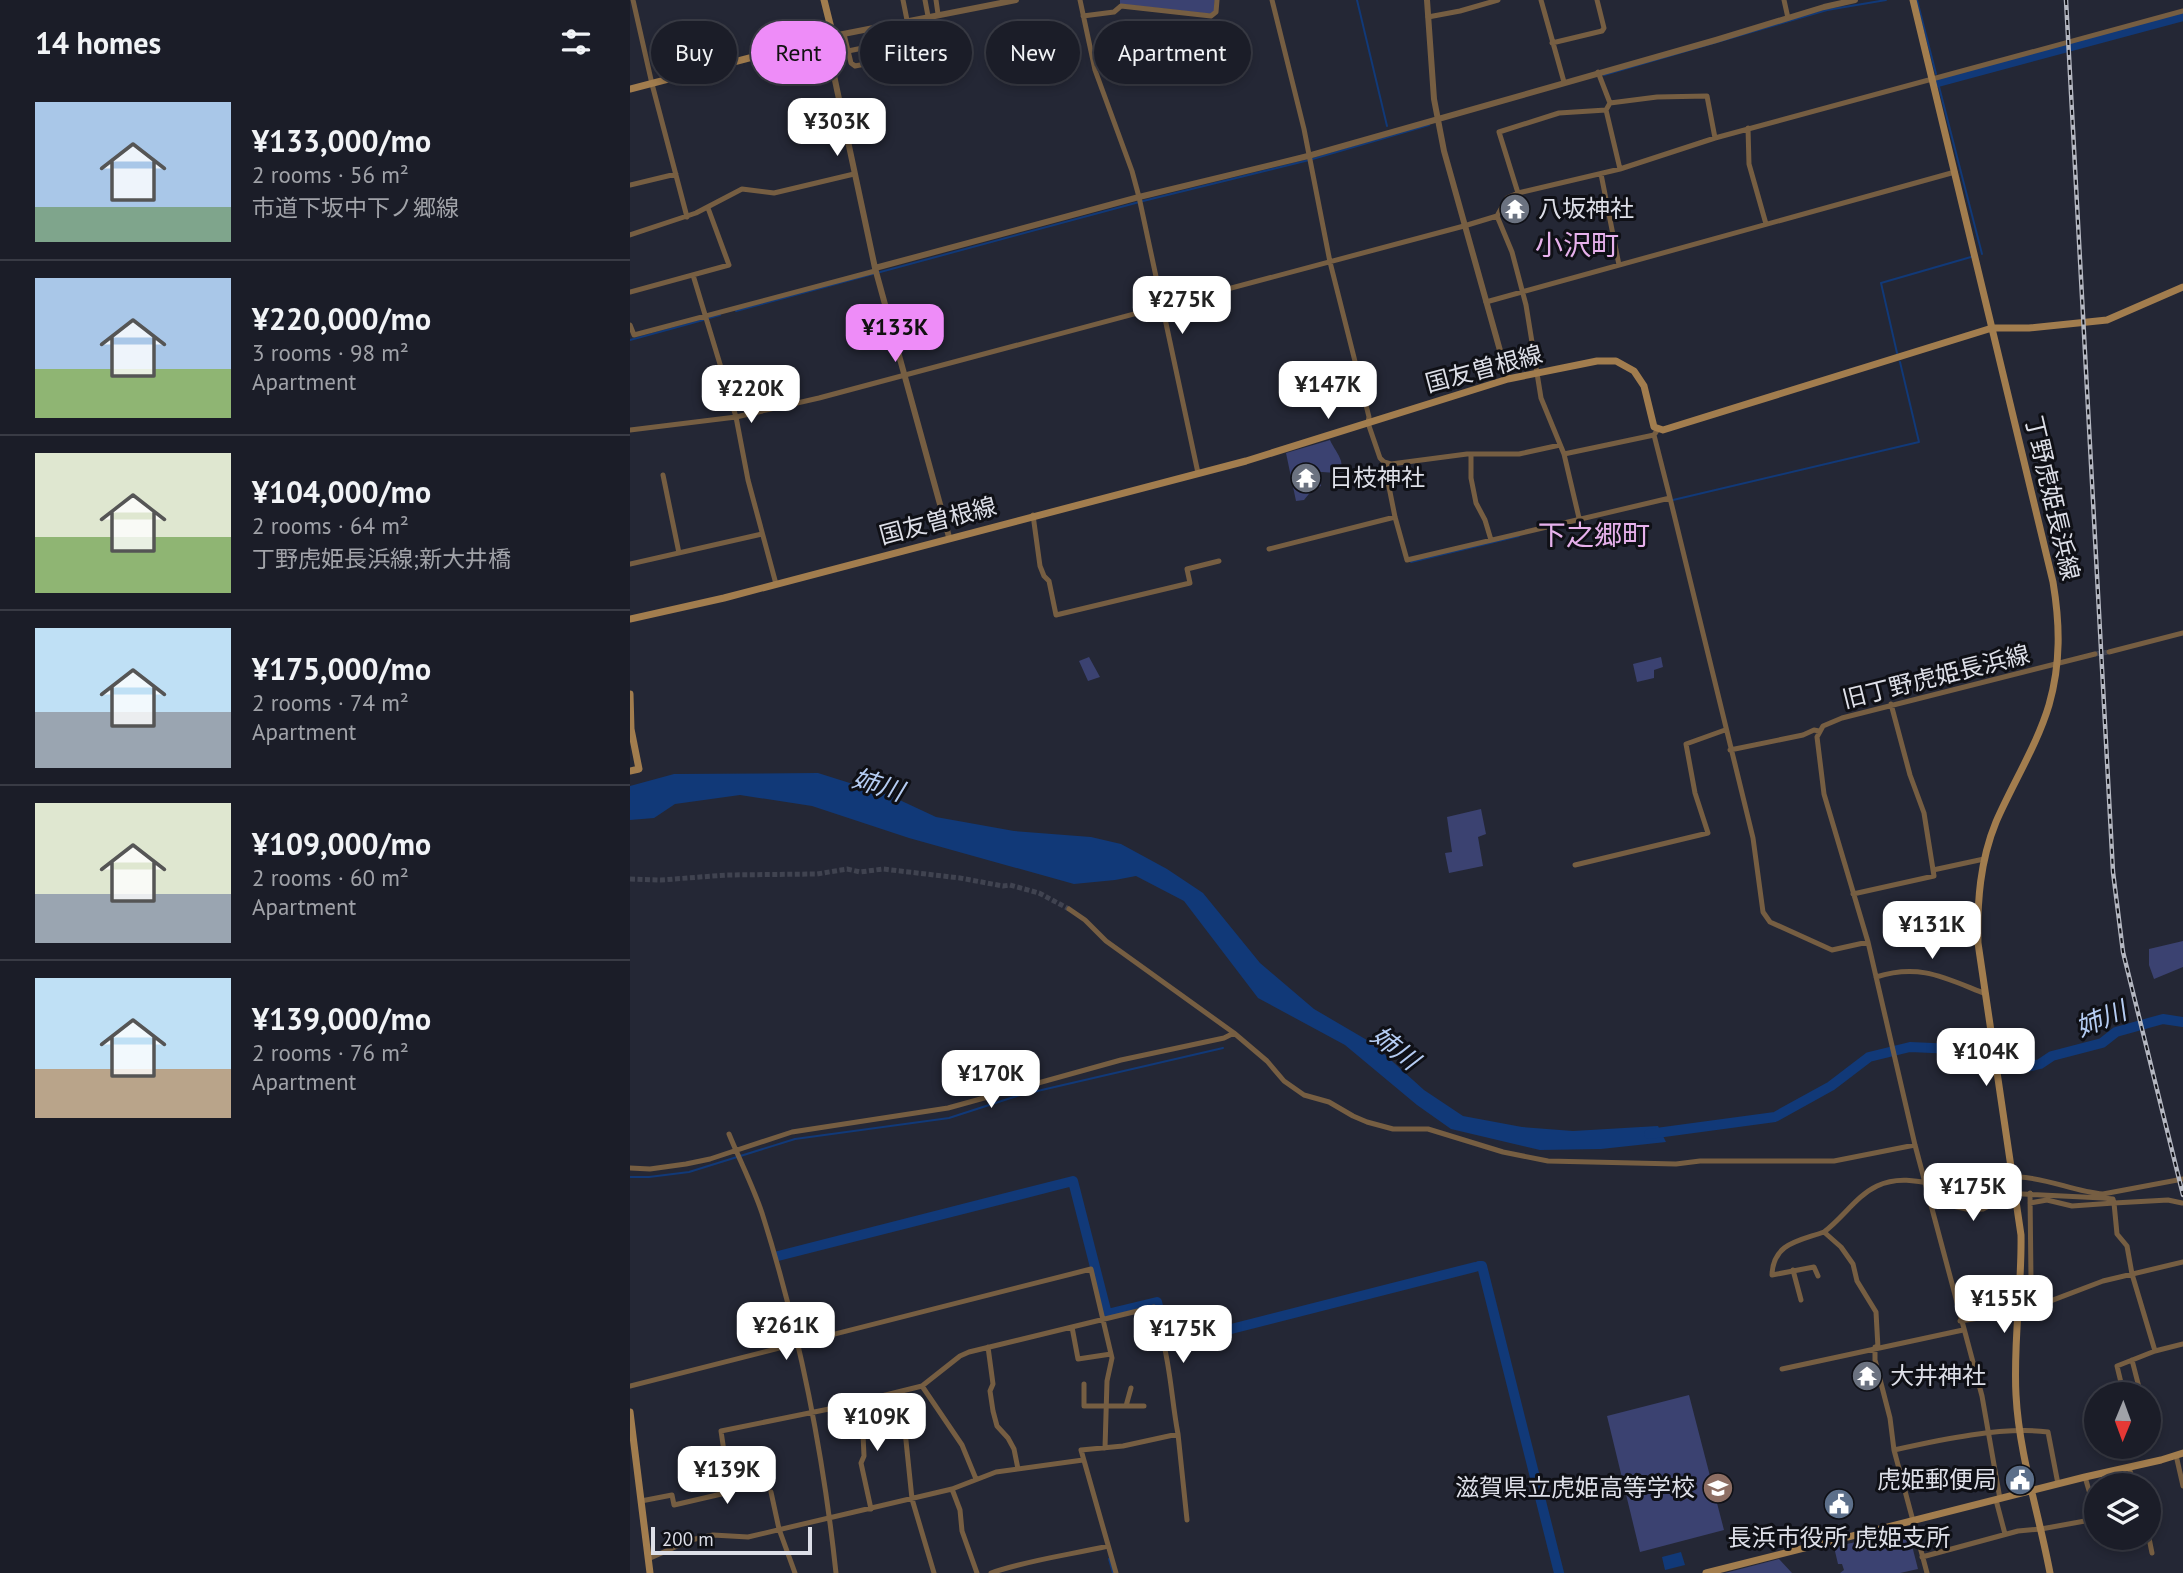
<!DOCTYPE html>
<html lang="en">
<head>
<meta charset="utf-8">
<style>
  :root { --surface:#1b1d28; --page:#242630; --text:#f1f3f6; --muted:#a0a2a8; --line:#393b45; --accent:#ee8cf8 }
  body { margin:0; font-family:"PT Sans","Noto Sans JP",sans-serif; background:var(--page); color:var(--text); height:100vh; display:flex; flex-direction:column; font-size:26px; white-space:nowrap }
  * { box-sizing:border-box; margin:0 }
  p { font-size:23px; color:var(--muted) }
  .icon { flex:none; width:38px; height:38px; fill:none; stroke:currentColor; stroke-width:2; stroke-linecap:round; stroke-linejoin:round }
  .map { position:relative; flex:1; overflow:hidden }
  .details { display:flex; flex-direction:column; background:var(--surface); width:630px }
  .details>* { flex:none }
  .banner { position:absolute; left:21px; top:21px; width:665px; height:63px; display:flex; gap:14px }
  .needle { width:46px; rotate:181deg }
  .controls { position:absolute; left:1454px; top:1382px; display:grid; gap:14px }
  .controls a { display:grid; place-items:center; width:77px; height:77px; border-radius:50%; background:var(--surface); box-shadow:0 4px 10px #0003,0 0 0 2px var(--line); font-size:35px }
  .scale { position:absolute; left:21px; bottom:18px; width:161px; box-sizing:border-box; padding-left:7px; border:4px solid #dddfe8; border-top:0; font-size:19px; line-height:24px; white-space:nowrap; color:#dddfe8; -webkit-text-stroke:5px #0f1016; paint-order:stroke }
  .price { position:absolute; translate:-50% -60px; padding:0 16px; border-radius:14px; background:#fff; color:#222; font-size:23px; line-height:46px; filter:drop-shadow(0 2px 4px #0008) }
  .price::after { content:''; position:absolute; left:50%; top:42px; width:21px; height:16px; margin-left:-10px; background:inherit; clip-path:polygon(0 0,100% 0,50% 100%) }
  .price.current { background:var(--accent); color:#111 }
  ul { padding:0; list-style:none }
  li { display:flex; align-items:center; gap:21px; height:175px; padding:0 35px }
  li+li { border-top:2px solid var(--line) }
  li span { display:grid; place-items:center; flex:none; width:196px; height:140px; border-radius:0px; color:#555 }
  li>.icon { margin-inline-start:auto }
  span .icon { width:84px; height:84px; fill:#fffc; stroke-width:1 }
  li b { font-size:30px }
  h2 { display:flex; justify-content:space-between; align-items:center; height:84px; padding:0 35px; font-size:30px }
  .chip { padding:0 24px; border-radius:32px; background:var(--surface); box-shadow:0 4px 10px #0003,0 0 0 2px var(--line); font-size:24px; line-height:63px }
  .chip.current { background:var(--accent); color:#111 }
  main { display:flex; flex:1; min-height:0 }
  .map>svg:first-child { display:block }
  .green { fill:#3b4271 }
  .water { fill:#113978 }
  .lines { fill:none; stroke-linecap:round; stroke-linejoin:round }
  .stream { stroke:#113978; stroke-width:2 }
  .river { stroke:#113978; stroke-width:10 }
  .minor-tunnel { stroke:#404350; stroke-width:5; stroke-dasharray:5 2.5; stroke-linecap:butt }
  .minor { stroke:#765e42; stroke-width:5 }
  .tertiary { stroke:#765e42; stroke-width:6 }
  .secondary { stroke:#a27d4e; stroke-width:7 }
  .rail-casing { stroke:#b4b7c1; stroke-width:4.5 }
  .rail { stroke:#0f1016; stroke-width:2; stroke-dasharray:5; stroke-linecap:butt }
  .labels { text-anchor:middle; stroke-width:6; stroke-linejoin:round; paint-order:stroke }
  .poi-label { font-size:24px; fill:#dddfe8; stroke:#0f1016; text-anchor:start }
  .street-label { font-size:24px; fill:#dddfe8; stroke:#0f1016 }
  .water-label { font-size:26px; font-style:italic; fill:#b5ccf2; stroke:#0f1016 }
  .quarter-label { font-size:28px; fill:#e7b1ec; stroke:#0f1016 }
</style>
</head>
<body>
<main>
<section class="details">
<h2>14 homes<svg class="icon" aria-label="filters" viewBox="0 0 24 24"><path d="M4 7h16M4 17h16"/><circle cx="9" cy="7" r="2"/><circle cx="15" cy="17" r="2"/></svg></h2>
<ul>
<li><span style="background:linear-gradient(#a9c7e8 75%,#7fa58c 0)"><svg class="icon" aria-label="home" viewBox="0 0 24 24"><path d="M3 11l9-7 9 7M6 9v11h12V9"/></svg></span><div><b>¥133,000/mo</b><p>2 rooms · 56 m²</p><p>市道下坂中下ノ郷線</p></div></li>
<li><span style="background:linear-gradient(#a9c7e8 65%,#8fb573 0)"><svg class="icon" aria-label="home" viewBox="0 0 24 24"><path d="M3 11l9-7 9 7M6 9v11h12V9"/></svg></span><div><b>¥220,000/mo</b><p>3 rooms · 98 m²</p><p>Apartment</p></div></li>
<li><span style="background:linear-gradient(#dfe7d0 60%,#8fb573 0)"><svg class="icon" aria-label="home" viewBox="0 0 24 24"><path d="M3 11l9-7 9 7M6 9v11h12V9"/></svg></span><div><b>¥104,000/mo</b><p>2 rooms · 64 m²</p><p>丁野虎姫長浜線;新大井橋</p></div></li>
<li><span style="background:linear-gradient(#bfe0f5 60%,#9aa5b1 0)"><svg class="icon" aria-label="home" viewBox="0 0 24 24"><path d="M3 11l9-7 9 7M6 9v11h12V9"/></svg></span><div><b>¥175,000/mo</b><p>2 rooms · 74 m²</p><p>Apartment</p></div></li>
<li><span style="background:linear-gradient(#dfe7d0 65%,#9aa5b1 0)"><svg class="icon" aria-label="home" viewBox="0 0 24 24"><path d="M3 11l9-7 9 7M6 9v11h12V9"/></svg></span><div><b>¥109,000/mo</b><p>2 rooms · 60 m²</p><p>Apartment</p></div></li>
<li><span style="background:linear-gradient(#bfe0f5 65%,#b9a48a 0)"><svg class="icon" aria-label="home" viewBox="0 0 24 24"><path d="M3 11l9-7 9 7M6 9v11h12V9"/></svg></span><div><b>¥139,000/mo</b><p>2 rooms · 76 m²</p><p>Apartment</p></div></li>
</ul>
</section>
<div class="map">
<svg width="1553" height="1573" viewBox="0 0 1553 1573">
  <rect width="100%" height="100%" fill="#242735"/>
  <path class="green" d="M490,0H585L584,11L581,14L490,4Z
    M209,119L213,138L193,142L189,122Z
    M700,440C703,447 709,454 711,461C716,485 684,462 673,479L679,482L690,480L691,486L683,489L674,500L666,501L656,453Z
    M459,657L470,677L458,681L449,661Z
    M1031,657L1033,667L1024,670V678L1007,682L1003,664Z
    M851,809L856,834L848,837L853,866L819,873L815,853L822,852L817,817Z
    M1553,941V967L1524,979L1519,965V949Z
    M1059,1395L1094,1530L1010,1552L977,1416Z
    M1278,1530L1288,1569L1270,1573H1210L1214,1570L1212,1564H1208L1204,1547Z
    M1149,1559L1162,1573H1095Z"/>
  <path class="water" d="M188,773L261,796L306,817L384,831L461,837L491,844L537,869L573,893L630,963L684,1009L742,1043L794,1090L833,1116L892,1127L943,1131L1028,1126L1036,1142L971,1149L910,1150L821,1129L787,1105L715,1045L628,998L554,901L506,876L485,880L444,884L279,838L182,806L110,795L45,804L24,818L0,820V786L44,774Z
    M1051,1552L1055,1565L1035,1570L1032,1557Z"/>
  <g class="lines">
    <path class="stream" d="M727,0L757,126
      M1287,0L1306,74
      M974,75L1197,10L1256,0
      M1307,79L1352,254
      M106,311L513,201L679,160L799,125
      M79,318L90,315
      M0,340L73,320
      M1267,353L1251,283L1341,257
      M1043,500L1289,442L1270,362
      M781,562L889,536
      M0,1177H19L59,1172L165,1139L319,1118L390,1095L593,1048
      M479,1559L483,1573"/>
    <path class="river" d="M1308,82L1553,16
      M1019,1134L1145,1117L1201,1086L1239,1057L1280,1047L1325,1049L1351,1060L1397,1067L1410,1064L1422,1056L1472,1043L1486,1032L1533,1019L1553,1022
      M148,1256L443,1181L477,1314L527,1302L538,1345L845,1267
      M849,1266H852L929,1573"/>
    <path class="minor-tunnel" d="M1465,654L1479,652
      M0,879L31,880L97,875L187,874L217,869L230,872L253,869L330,878L373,886L380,885L409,893L439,909"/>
    <path class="minor" d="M3,0L22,84L57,217
      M273,0L277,20
      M295,0L298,16
      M306,0L308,14
      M450,0L465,70L502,171L509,197L568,473
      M642,0L674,129L700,262L739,417L738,423L750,458L754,462L765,517L777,560L1040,498L1024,435L1028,429
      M911,0L934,82
      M1154,0L1158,18
      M453,16L484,12L491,6L581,16L586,12L587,0
      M798,17L830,11L868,0
      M214,34L221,63L225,66L271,57L275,51L268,22
      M922,43L972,31L974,28L967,0
      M218,51L272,40
      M968,72L980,103L976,110L990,169
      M980,103L1027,97L1077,96L1085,138
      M1118,128L1119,164L1136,224
      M971,174L989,265
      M0,185L46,174
      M888,193L869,132L929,113L976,110
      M867,216L882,252L896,305L911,398L934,454L1024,435
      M0,235L66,213L112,189L144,193L224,174
      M63,275L106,417L118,480L146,584
      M0,292L99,265L78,208
      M856,302L1325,172
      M0,325L4,335L245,271
      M0,430L106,417L189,398L834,226L867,216L877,198L888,193L990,169L1085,138L1553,11
      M841,454V478L846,503L855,520L861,540
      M934,454L949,518
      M754,462L761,464L837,454H889L930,445
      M33,475L49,553
      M1040,498L1123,838L1133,912L1140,922L1202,950L1238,942
      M403,515L410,566L414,576L419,581L426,615L560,583L557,569L589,561
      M639,549L765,517
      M0,564L132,534
      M1479,652L1553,633
      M1100,750L1173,735L1184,730L1189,731
      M945,865L1078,833L1065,793L1056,744L1095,730
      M1303,870L1354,859
      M1223,894L1304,876L1294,813L1280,775L1261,704
      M439,909L455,920L476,941L604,1033L637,1061L654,1081L674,1095L699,1102L723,1116L737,1122L763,1129H798L873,1152L918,1161L1046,1164L1070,1161H1204L1285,1145
      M1246,977C1290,963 1315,978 1356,994
      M99,1134C110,1161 123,1186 132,1213C169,1330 193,1452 206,1573
      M0,1168L20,1169L56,1164L80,1159L162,1132L318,1108L491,1060L594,1038L604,1033
      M1400,1193L1401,1280L1410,1305
      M1392,1194L1473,1198L1483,1199L1484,1203L1538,1200L1552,1203
      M1300,1201L1341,1210L1353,1209L1380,1195
      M1400,1203L1417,1200L1442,1206L1484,1203L1487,1234L1497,1246L1502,1274L1525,1351L1553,1344
      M1163,1270L1171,1300
      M1188,1276L1184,1267L1142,1275C1143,1243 1169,1241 1194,1232
      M1330,1321L1394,1311L1473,1281L1553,1262
      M442,1327L448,1359L481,1354
      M515,1346L533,1341C541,1372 542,1403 548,1434
      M358,1347L363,1384L360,1391L363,1411L367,1426L378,1438L384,1449L388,1469
      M1245,1347V1360L1260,1418L1264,1450L1297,1573
      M1248,1348L1246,1312L1227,1281L1223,1264L1211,1247L1194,1232C1213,1218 1226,1196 1247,1186C1278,1171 1310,1190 1342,1189C1359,1188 1373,1177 1389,1177C1418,1178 1445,1192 1473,1194L1553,1179
      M1502,1360L1511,1395
      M1152,1369L1333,1330
      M454,1384V1406H496
      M0,1386L461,1269L482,1358L477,1381L475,1448
      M292,1386L332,1445L346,1479
      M501,1388L496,1406H514
      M271,1392L282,1499L304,1573
      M1494,1395L1487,1366L1525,1351
      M223,1403L233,1434L234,1456L231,1463L241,1509
      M1264,1450C1309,1440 1373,1426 1418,1432L1428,1484
      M1546,1455L1553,1486
      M1499,1468L1505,1486
      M1455,1477L1466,1514
      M322,1489L330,1510L332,1531L347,1573
      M141,1492L149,1529L165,1573
      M1370,1499L1352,1396L1285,1145L1238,942L1194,794L1187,737L1193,726L1212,718L1465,654
      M1366,1500L1375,1534
      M11,1501L42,1495L44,1505L100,1492L91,1431L199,1409L292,1386L330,1356L339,1352L524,1307L533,1341
      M1519,1538L1522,1553
      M1292,1557L1388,1531L1411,1529L1466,1519
      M18,1559L61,1540L83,1535L118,1537L322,1489L366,1472L453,1460
      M361,1573C398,1560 439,1555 478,1546
      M486,1573L451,1450L493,1446L548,1434L557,1520"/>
    <path class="tertiary" d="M797,0L804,99L814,151L878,379
      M203,36L386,0
      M196,38L245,268L319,537
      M245,268L509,197L678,156L1086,40L1194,7L1225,0"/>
    <path class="secondary" d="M1283,0L1423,582C1430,624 1431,663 1419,705C1407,745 1383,783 1366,822C1350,861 1347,902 1348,943L1391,1235C1392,1288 1383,1341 1386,1395C1389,1454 1409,1514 1420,1573
      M0,89L203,36L194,0
      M0,619L94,598L616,461L878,379L967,361H986L1004,371L1014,386L1024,427L1033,430L1362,328H1399L1477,320L1553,287
      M0,694L1,729L9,769L0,771
      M0,1412L20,1573
      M1076,1573L1455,1477L1531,1460L1553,1453"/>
    <g class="rail-casing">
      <path id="rail" d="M1436,0L1483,872L1493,952L1553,1195"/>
    </g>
    <use href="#rail" class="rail"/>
  </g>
  <defs>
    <g id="temple-disc" transform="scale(1.575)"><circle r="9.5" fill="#6b7280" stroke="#0f1016"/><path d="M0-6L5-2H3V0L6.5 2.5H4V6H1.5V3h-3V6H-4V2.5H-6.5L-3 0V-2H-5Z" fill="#fff"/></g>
    <g id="civic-disc" transform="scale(1.575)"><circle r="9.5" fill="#5c6f8a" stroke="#0f1016"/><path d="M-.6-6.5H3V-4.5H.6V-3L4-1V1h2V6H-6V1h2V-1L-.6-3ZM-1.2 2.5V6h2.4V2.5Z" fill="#fff"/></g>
    <g id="school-disc" transform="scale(1.575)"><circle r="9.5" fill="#8d6e63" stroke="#0f1016"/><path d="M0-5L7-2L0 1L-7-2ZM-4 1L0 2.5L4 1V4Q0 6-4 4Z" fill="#fff"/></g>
  </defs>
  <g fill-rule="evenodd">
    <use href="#temple-disc" x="885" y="209"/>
    <use href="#temple-disc" x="676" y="478"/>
    <use href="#temple-disc" x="1237" y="1376"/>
    <use href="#civic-disc" x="1390" y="1480"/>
    <use href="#school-disc" x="1088" y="1488"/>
    <use href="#civic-disc" x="1209" y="1504"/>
  </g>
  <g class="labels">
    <g class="poi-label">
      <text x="908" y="217">八坂神社</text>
      <text x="699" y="486">日枝神社</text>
      <text x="1260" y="1384">大井神社</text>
      <text x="1367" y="1488" text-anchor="end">虎姫郵便局</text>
      <text x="1065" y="1496" text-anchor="end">滋賀県立虎姫高等学校</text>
      <text x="1209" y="1546" text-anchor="middle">長浜市役所 虎姫支所</text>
    </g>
    <g class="street-label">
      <text transform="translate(854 369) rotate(-15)" y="8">国友曽根線</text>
      <text transform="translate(1422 498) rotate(77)" y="8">丁野虎姫長浜線</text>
      <text transform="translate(308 521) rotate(-15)" y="8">国友曽根線</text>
      <text transform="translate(1306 677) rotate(-14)" y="8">旧丁野虎姫長浜線</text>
    </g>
    <g class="water-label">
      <text transform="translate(248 785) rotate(17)" y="9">姉川</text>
      <text transform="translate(1471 1019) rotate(-22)" y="9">姉川</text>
      <text transform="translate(765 1048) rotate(38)" y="9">姉川</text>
    </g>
    <g class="quarter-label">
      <text x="947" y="255">小沢町</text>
      <text x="964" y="545">下之郷町</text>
    </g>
  </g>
</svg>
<div class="controls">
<a><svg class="needle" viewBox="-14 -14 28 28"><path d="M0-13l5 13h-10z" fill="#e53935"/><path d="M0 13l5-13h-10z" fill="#a0a2a8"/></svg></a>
<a><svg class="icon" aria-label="layers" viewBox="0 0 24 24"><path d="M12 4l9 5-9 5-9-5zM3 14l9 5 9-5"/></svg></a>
</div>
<div class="scale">200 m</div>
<b class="price" style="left:207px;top:158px">¥303K</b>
<b class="price" style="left:552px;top:336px">¥275K</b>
<b class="price current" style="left:265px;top:364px">¥133K</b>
<b class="price" style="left:698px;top:421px">¥147K</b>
<b class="price" style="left:121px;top:425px">¥220K</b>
<b class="price" style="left:1302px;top:961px">¥131K</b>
<b class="price" style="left:1356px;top:1088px">¥104K</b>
<b class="price" style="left:361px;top:1110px">¥170K</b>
<b class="price" style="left:1343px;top:1223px">¥175K</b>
<b class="price" style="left:1374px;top:1335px">¥155K</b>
<b class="price" style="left:156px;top:1362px">¥261K</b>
<b class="price" style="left:553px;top:1365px">¥175K</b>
<b class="price" style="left:247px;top:1453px">¥109K</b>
<b class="price" style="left:97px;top:1506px">¥139K</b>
<div class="banner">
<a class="chip">Buy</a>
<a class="chip current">Rent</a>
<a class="chip">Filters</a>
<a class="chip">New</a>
<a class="chip">Apartment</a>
</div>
</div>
</main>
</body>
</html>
